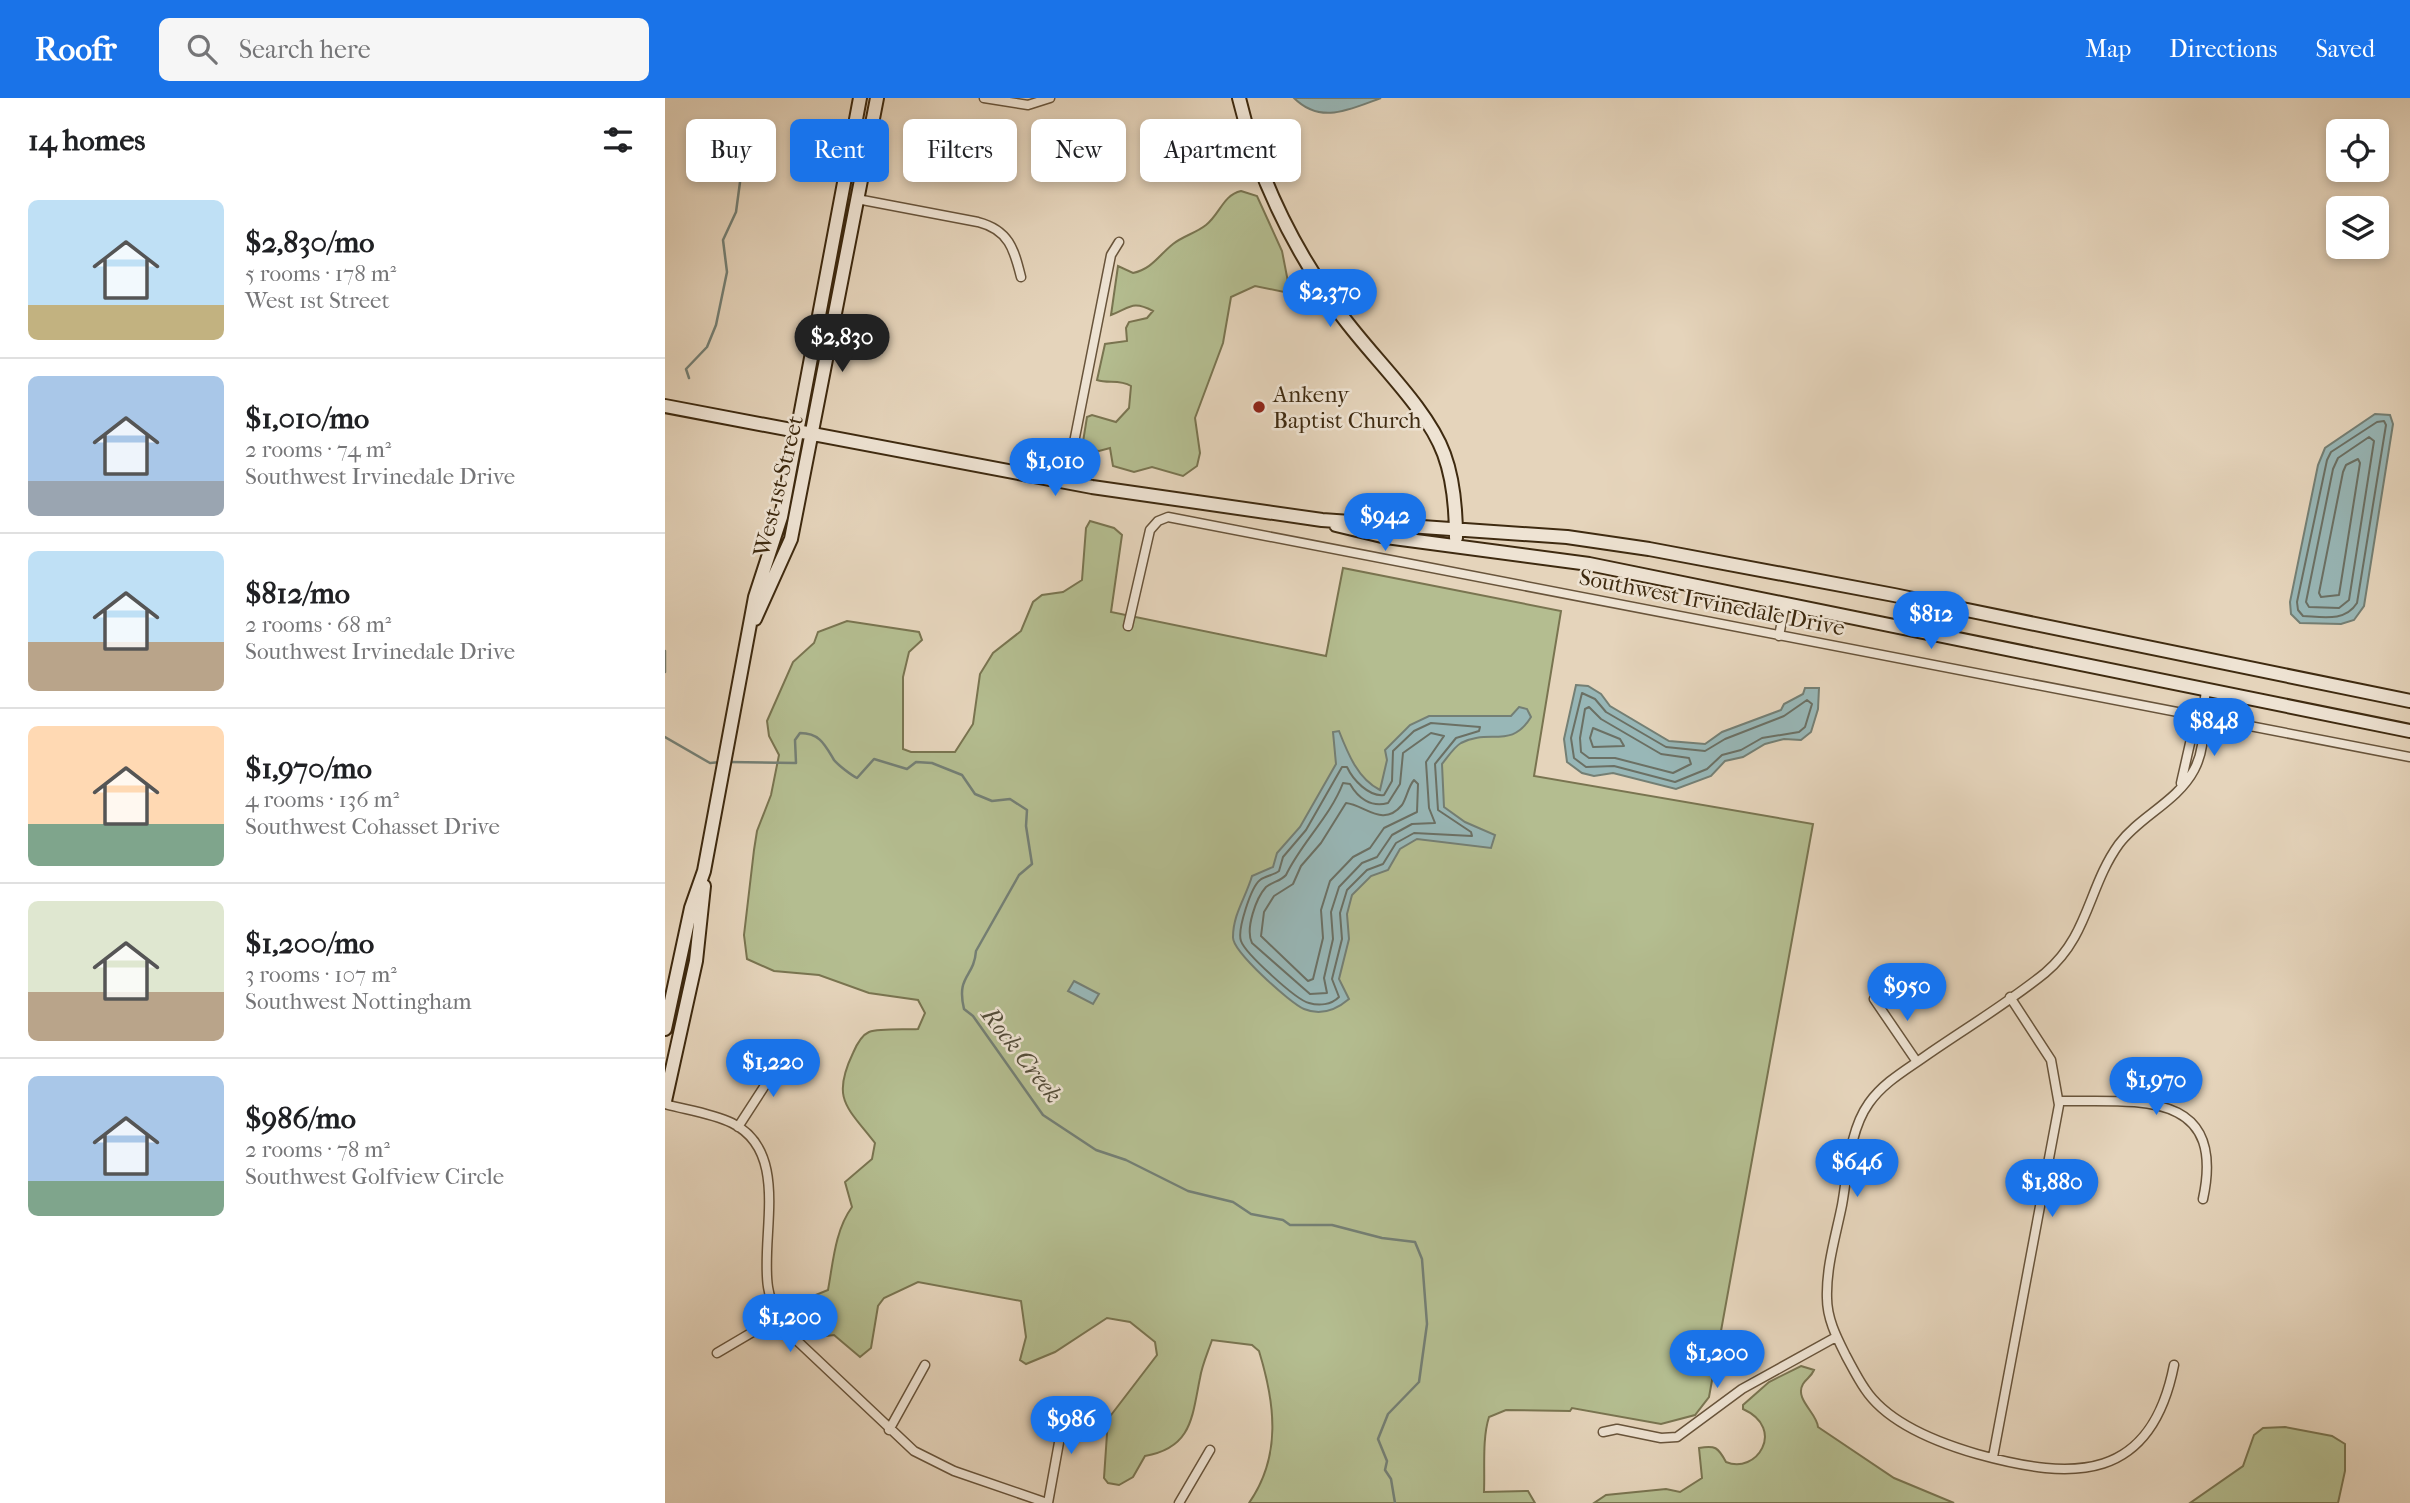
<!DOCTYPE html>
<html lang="en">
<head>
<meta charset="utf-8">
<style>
  :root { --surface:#fff; --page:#f6f6f6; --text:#202124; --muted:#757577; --line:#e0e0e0; --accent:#1a73e8 }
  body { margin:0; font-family:"IM FELL French Canon",serif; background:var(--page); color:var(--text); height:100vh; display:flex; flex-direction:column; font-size:26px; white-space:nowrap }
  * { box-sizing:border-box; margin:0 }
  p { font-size:23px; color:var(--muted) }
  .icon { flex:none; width:38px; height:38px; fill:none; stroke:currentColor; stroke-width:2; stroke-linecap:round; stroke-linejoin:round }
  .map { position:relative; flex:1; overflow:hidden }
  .details { display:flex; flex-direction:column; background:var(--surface); width:665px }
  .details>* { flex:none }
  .top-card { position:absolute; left:21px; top:21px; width:665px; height:63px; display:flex; gap:14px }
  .fabs { position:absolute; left:1661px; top:21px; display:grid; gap:14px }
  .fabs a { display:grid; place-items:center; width:63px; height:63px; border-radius:10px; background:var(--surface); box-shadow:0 4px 10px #0003; font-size:35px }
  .price { position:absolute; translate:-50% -60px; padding:0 16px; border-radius:24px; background:var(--accent); color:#fff; font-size:23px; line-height:46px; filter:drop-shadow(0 2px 4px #0008) }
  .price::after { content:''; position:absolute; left:50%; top:42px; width:21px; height:16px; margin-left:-10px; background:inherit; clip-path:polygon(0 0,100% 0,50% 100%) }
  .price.on { background:#222; color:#fff }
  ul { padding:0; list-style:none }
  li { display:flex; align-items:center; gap:21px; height:175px; padding:0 28px }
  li+li { border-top:2px solid var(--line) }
  li span { display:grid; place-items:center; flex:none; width:196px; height:140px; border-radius:10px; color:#555 }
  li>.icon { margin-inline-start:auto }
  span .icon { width:84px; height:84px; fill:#fffc; stroke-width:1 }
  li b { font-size:30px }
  h2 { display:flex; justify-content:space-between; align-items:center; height:84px; padding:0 28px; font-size:30px }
  .tag { padding:0 24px; border-radius:10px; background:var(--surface); box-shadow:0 4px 10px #0003; font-size:24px; line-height:63px }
  .tag.on { background:var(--accent); color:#fff }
  header { display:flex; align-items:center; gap:42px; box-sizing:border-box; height:98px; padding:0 35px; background:var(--accent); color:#fff }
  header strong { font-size:33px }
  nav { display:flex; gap:38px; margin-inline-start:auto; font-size:24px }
  .search { width:490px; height:63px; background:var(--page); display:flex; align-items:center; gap:18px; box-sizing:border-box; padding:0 24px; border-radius:10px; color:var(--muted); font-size:26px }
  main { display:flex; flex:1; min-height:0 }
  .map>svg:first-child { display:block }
  .green { fill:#b4bd90; stroke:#797450; stroke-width:2 }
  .water { fill:#98b7b7; stroke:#747f74; stroke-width:2 }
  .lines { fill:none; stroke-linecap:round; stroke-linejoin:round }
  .shore { stroke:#6b7064; stroke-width:2 }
  .stream { stroke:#747f74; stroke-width:2.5 }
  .street-casing { stroke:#68543b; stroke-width:11 }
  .secondary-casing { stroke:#3e2a10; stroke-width:16 }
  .street { stroke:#eee3d3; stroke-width:8 }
  .secondary { stroke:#eee3d3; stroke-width:12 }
  .poi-dot { fill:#8f2418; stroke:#eee3d3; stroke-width:2.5 }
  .labels { text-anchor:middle; stroke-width:5; stroke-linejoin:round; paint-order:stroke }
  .poi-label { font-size:23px; fill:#3e2a10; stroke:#eee3d3; text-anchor:start }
  .street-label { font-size:23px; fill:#3e2a10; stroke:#eee3d3 }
  .water-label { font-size:24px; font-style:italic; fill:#544d3a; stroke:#eee3d3 }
</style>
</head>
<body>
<header>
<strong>Roofr</strong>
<div class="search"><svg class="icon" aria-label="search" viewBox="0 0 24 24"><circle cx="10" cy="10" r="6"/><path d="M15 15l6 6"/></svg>Search here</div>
<nav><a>Map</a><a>Directions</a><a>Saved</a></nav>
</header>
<main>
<section class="details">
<h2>14 homes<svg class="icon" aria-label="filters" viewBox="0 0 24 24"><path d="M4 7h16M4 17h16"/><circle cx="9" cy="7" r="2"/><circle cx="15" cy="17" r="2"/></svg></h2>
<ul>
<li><span style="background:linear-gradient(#bfe0f5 75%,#c2b280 0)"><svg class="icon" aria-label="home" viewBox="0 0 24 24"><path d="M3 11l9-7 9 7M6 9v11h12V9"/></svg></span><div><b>$2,830/mo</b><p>5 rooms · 178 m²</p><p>West 1st Street</p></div></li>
<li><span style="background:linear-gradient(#a9c7e8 75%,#9aa5b1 0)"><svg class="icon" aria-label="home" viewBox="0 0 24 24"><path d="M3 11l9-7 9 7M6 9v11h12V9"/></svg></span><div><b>$1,010/mo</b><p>2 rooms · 74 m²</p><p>Southwest Irvinedale Drive</p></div></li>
<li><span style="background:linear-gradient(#bfe0f5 65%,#b9a48a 0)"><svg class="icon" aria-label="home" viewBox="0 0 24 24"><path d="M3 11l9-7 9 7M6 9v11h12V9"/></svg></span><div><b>$812/mo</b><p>2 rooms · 68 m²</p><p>Southwest Irvinedale Drive</p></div></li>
<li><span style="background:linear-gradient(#ffd9b3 70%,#7fa58c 0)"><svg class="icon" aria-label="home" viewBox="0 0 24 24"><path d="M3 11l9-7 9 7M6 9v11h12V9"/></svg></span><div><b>$1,970/mo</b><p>4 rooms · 136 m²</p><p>Southwest Cohasset Drive</p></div></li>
<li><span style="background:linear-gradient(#dfe7d0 65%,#b9a48a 0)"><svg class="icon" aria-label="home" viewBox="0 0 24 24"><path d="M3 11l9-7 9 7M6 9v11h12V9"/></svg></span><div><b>$1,200/mo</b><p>3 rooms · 107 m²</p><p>Southwest Nottingham</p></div></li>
<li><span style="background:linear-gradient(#a9c7e8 75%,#7fa58c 0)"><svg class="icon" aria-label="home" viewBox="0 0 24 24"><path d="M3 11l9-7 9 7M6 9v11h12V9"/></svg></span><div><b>$986/mo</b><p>2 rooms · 78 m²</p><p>Southwest Golfview Circle</p></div></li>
</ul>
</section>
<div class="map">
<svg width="1745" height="1405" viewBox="0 0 1745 1405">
  <rect width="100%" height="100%" fill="#e5d4bb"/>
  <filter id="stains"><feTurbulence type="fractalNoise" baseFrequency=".00286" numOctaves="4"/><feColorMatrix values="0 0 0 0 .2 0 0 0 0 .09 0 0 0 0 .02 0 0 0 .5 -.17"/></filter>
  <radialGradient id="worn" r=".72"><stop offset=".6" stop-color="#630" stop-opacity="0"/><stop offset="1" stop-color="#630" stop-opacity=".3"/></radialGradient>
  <path class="green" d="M576,93L592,98L617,153L624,189L619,194L590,188L566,199L558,245L530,320L535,355L532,368L518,378L487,369L469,374L448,368L445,350L434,353L417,350L422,319L427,317L451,324L464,310L466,288C454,281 443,286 432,282L440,246L462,243L461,230L464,224L482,220L488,213C467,202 465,210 446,217L453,168L468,175C487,171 494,157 508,146C518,138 531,135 541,127C555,116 558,97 576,93Z
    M425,423L449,430L457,437L446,514L661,558L678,470L896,513L869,678L1148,726L1044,1299L1030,1317L996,1326L907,1310L905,1313L841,1312L824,1319C817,1341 820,1370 819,1394L863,1393L870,1405H584C617,1358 610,1305 594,1253L587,1247L547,1242C543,1254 537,1267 535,1280C527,1319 527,1350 480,1358L468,1379L454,1387L443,1385L439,1380L443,1321L492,1257L490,1244L465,1224L442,1220L390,1254L361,1266L355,1262L361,1239L356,1203L253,1184L219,1200L213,1208L206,1250L195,1259L169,1237L145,1240L128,1230L118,1204L136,1203L163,1192C168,1165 170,1132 187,1109L180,1084L207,1061L210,1045C182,1009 166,1001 188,955C191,948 197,937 204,934C215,930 241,932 253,931L260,915L253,902L204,895L154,877L109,873L82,861L79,837L89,752L92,733L106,697L114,657L104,638L102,623L128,564L149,545L153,534L182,523L254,534L257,542L244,554L238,579V651L246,654H290L308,626L315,576L328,555L356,533L368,504L377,497L398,494L417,482L421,430Z
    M1136,1268L1149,1272C1146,1279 1142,1280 1138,1286C1129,1301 1152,1315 1153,1329L1229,1380L1289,1405H929L941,1397L1001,1391L1015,1394L1037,1380L1034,1350C1050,1347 1053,1349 1061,1364C1091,1377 1122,1331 1078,1311V1307L1104,1284Z
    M1620,1329L1667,1338L1680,1346V1373L1673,1405H1525L1578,1368L1589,1337L1598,1330Z"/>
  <path class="water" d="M629,0H716C685,11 656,27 629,0Z
    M1710,316L1725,317L1728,326L1699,508L1689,522L1676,526L1635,525L1626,516L1625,504L1653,367L1660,350Z
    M911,587L923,588L936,596L945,608L1004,643L1040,646L1057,634L1116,612L1119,606L1138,596L1140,590H1154L1153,611L1146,634L1136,642L1119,641L1100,646L1078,659L1060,663L1046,678L1011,691L948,675L929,678L917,675L902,664L899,641Z
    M854,609L862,611L866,619C846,652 824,630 796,645C789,649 782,660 777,666L779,709L800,724L830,737L826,750L752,741L735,751L723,772L706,778L687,797L682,816L684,841L674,881L684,901C671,912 656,918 639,911C625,905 567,853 568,839C568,816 581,799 587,778L608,769L612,755L635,729L671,666L668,634L674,633C683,656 693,681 715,692L722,662L720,652L745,627L764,618H846Z
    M409,883L434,896L428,906L403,893Z"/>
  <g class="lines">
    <path class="shore" d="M1719,323L1721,327L1692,505C1680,524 1658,519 1638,518L1633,512L1632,504L1662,362L1666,354L1712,324Z
      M1704,339L1709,343L1684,502L1674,510L1644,509L1641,504L1668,371L1673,360Z
      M1693,361L1695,365L1674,497L1656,499L1654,495L1678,374L1681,367Z
      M917,595L930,601L941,614L1001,649L1040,653L1060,641L1119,618L1142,602L1147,606L1140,629L1134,634L1097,640L1076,652L1057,657L1042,671L1010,684L949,668L921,669L909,660L906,640Z
      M924,609L936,621L996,656L1024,660L1026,666L1008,675L950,660H924L916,654L915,640L920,611Z
      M766,625L815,629L814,633L791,640L770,666L773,712L806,734L807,738L749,735L731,745L718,766L702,772L682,792L675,815L677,841L667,881L674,899C666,907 654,908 644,905C631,902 580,855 576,843C572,832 586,789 595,782C600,778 609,777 614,773L618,759L641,732L677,669H682C688,682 704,699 719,697L727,683L728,653L749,633Z
      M928,630L955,641L959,648L928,649L925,640Z
      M766,635L779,638L761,664L764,710L770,725L747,726L727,737L712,759L697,765L674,789L666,814L668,841L659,880L662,895L645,896L587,845C580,831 591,800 601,789C607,784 616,783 621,777C636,745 665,719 678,685L685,686C693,700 706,710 723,705L735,686L738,655Z
      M749,682L753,686L752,714L719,730L705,750L688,759L665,783L656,812L658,840L648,881L643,883L596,838L599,814L609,798L628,786L636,768L656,745L681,705C700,707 718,730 737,707C742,699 743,689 749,682Z"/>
    <path class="stream" d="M24,280L21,271L42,249L51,227L62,174L58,142L71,114L78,62
      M0,553V574
      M0,639L45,665L56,664
      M63,664L131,665L130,642L135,635C155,635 160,647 169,662C173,667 186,677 192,680L209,661L242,671L251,664L267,665L297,677L310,696L327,703L345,701L362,712L361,728L367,766L354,777L311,853C309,880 291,877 299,911L308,918L378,1017L431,1052L461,1062L523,1093L568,1104L586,1116L618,1122L625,1127H667L717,1140L750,1144L757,1161L762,1226L754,1284L723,1316L713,1341L722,1363L720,1372L726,1381L730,1405"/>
    <g class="street-casing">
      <path id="street" d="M319,0L363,7L385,0
        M192,101L313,124C344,132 349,151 356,179
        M401,385L446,157L454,144
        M463,528L485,432L493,423L503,419L1745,659
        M1114,538L1120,507
        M1516,685L1528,632L1536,619
        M1209,901L1252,964
        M1394,1003C1470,1004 1562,990 1538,1101
        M0,1006C22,1012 47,1015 67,1025C126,1054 95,1138 103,1189C106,1208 115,1222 126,1237L249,1353L289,1373L382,1405
        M73,1029L119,958
        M52,1255L113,1219
        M1509,1267C1486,1384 1409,1383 1312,1356C1274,1345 1223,1326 1200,1291C1193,1281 1187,1269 1181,1258C1172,1240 1162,1221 1162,1200C1161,1169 1171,1137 1177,1107C1183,1074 1184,1033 1204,1005C1219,984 1241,972 1262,957C1301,930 1343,905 1380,875C1424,838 1423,789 1454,746C1475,718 1512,704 1529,672C1543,646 1536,620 1541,593
        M224,1332L260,1267
        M938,1334L952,1331L996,1340L1012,1339L1077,1291L1171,1239
        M1328,1359L1394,1007L1386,962L1345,899
        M383,1405L401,1306
        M514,1405L545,1352"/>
    </g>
    <g class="secondary-casing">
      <path id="secondary" d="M574,0C592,76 627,148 672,211C703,256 761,307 779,356C789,383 791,412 791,440
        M0,308L427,389L657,422L902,439L984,451L1229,497L1745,603
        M671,427L721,439L924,466L1745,633
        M90,521L126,441L212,0
        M0,931L26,810L39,773L90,499L116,419L195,0
        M0,1003L31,863L39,788"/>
    </g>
    <use href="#street" class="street"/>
    <use href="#secondary" class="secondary"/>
  </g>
  <circle class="poi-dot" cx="594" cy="309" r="7"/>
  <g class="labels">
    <g class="poi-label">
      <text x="608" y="304">Ankeny<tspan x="608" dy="26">Baptist Church</tspan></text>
    </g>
    <g class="street-label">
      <text transform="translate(113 388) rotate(-76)" y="8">West 1st Street</text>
      <text transform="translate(1047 504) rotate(11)" y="8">Southwest Irvinedale Drive</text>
    </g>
    <g class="water-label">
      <text transform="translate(357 957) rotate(52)" y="8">Rock Creek</text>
    </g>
  </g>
  <rect width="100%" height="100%" filter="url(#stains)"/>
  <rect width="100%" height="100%" fill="url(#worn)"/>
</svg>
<div class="fabs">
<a><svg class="icon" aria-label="locate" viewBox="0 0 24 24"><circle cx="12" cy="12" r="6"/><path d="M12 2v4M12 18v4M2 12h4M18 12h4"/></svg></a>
<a><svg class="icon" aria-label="layers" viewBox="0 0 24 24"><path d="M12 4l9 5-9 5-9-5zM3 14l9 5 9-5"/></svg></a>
</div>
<b class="price" style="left:665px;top:231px">$2,370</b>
<b class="price on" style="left:177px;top:276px">$2,830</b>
<b class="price" style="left:390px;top:400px">$1,010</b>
<b class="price" style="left:720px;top:455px">$942</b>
<b class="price" style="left:1266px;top:553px">$812</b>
<b class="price" style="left:1549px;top:660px">$848</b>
<b class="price" style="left:1242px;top:925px">$950</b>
<b class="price" style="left:108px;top:1001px">$1,220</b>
<b class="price" style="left:1491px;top:1019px">$1,970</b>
<b class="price" style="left:1192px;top:1101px">$646</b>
<b class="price" style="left:1387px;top:1121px">$1,880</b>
<b class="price" style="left:125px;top:1256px">$1,200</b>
<b class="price" style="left:1052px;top:1292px">$1,200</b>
<b class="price" style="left:406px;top:1358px">$986</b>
<div class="top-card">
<a class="tag">Buy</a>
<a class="tag on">Rent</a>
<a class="tag">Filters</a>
<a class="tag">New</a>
<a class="tag">Apartment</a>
</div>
</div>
</main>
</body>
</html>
